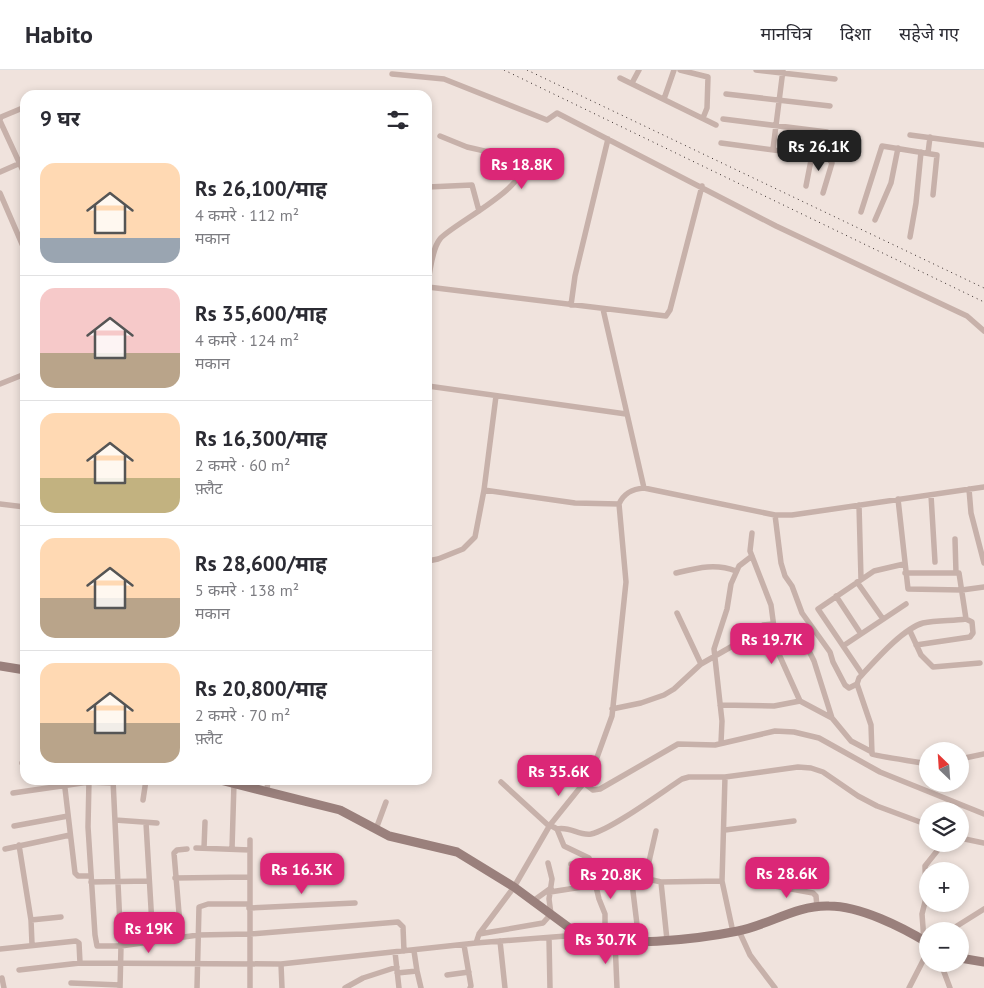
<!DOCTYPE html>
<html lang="hi">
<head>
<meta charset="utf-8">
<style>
  :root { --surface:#fff; --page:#f7f7f7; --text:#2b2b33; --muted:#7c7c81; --line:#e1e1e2; --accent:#db2777 }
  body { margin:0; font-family:"PT Sans","Noto Sans Devanagari",sans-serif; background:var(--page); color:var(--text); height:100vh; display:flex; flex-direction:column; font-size:19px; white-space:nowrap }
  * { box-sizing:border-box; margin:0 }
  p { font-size:16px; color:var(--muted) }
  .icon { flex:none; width:28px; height:28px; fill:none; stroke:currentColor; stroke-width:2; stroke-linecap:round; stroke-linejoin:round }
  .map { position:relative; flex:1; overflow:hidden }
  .sheet { position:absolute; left:20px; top:20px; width:412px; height:695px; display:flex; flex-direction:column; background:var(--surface); border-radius:15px; box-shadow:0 2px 8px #0003 }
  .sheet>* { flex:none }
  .needle { width:32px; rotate:335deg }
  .fabs { position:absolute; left:919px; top:672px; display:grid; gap:10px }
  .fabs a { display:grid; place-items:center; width:50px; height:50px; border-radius:50%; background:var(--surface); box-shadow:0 2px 8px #0003; font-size:25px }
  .price { position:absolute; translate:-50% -42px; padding:0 11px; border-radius:10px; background:var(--accent); color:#fff; font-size:16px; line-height:32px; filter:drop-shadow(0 1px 2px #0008) }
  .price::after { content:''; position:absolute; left:50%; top:30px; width:15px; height:11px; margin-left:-8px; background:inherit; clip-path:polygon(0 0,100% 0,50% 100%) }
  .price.current { background:#222; color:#fff }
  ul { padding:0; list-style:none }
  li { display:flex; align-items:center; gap:15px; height:125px; padding:0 20px }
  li+li { border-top:1px solid var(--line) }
  li span { display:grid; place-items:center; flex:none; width:140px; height:100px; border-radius:15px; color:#555 }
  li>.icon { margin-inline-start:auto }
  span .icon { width:60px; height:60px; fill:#fffc; stroke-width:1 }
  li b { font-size:21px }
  h2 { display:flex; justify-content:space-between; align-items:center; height:60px; padding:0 20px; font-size:21px }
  header { display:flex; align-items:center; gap:30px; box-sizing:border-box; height:70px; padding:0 25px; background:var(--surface); border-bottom:1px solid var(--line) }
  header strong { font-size:24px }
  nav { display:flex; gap:28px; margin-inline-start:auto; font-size:18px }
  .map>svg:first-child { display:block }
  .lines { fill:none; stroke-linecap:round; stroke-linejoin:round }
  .street { stroke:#c7b1aa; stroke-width:5.5 }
  .secondary { stroke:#9a807c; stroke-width:9 }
  .rail { stroke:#352a29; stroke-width:1; stroke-dasharray:1 4; stroke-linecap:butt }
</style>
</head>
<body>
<header>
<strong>Habito</strong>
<nav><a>मानचित्र</a><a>दिशा</a><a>सहेजे गए</a></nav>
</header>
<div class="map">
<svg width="984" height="918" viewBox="0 0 984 918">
  <rect width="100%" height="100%" fill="#f0e3dd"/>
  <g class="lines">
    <path class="street" d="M680,0L708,7L707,38L703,48
      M756,0L835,9
      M392,4L444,9L547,50L557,43L776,156L967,246L984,261
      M620,8L716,55
      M632,13L639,0
      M726,24L830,36
      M51,25H56
      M664,29L674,0
      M723,49L827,62
      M0,50L1,47L25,37
      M0,51L25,105
      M910,65L984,75
      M721,73L827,87L832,93L823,123
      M773,79L783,0
      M928,83L930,67
      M0,102L25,91
      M806,116L812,85
      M428,117L472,115L479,141
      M0,123L25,181
      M861,142L882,76L937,85L933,125
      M875,150L891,113L898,78
      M910,167L916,133L921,82
      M428,210C431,198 432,179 440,169C452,154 538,113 520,89L467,77L440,66
      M428,217L666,246L670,240L702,116
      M571,235L575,206L608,69
      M603,239L644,418
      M0,314L25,304
      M428,316L626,344
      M969,419L971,443L984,493
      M484,420L575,433L619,434
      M931,425L935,492
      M898,429L908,519L962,520L984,517
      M0,434L25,437
      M859,435L861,509
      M775,445L781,493L785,506L792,516L802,543L830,582L833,592L845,615L849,618L857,614
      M752,463L750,481L771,535L777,580L800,631L832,648L851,671L872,682
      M955,469L956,503
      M428,491L438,489L463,479L475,467L484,420L496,326
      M676,503C697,498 715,493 736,501
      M905,503H959L966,549
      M857,512L883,549
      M836,526L861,564
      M677,543L701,594
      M910,561L921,585L933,597L980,593
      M801,565L814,591L832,648
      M916,575L970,567L973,563L972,552L966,549C952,551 937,550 923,553C902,559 874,592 859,608L857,614L871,655L872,684C875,686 919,692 928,694
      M843,576L906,534
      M862,604L818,539L874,501L904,494
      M720,635L774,636L800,631
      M612,639L641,633L664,625L674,619L701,594L750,566L763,555L773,554
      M721,673L722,651L714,579L727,539L731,514L739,496L752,486
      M960,689L984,684
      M22,693H25
      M725,707L722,811L733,862
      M64,710L75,803L78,806H91
      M89,710L88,757L95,865L97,876H121L198,865L250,864L398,852L403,857L404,881
      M113,710L121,876L120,918
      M501,712L549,756
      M584,713L593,720L600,719L678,674L715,675L775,661L794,662L819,668L880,702L984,744
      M267,720L268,710
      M13,723L89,712L112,713
      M143,730L146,710
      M115,750L157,753
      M146,753L153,872
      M550,755L557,759C570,756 579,766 591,764C612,759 662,722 682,709L689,707H725L798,697L811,698L823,702L858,726L877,736L928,755
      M14,756L68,746
      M376,759L386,732
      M557,759L564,776L589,788L599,829L605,844V870
      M725,760L794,751
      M960,768L984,773
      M19,775L31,850L32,874
      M196,778L250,780
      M204,778L205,752
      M5,779L70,765
      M232,779L234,713
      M571,794L602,793L631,805L661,812L722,811
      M631,805L639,871
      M175,808L249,807
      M645,809L656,761
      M91,812L149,811
      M661,812L667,870
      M764,814L813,823L816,826L817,837
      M550,822L595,815
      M533,831L551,818
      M249,838L355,833
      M31,850L61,847
      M739,861L750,885L775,918
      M949,861L984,839
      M479,864L543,853L551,844L549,829L552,809L548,793
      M181,867L174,783L177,780L187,779
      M549,868L550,918
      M500,871L505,918
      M615,871L617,918
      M924,871L922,844L926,828L925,796L937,781
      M476,873L479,864L514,817L550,755L591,704L612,646L626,512L619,434C624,423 632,419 644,418L775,445H792L984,417
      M464,875L471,916L470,918
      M0,879L76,871L79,873L80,893
      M414,881L417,901
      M395,882L399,918
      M281,894L282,918
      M941,894L950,918
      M19,900L80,893L281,894L476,873L579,865
      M397,903L417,901L421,918
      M447,905L469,902
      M2,908L4,918
      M71,913L120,915
      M197,918L199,837L208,834H249
      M250,918V770
      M345,918L363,908L397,897
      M909,918L928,881"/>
    <path class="secondary" d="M0,596L25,600
      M220,710L340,740L389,766L457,782L514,817L579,865C614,879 699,869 738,861C769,855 796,835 829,836C860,836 902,857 928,873
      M960,888L984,892"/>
    <path class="rail" d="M504,0L984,232
      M527,0L984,218"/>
  </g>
</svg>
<div class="fabs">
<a><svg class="needle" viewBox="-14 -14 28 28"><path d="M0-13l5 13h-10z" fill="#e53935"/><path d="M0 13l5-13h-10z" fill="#7c7c81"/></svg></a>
<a><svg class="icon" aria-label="layers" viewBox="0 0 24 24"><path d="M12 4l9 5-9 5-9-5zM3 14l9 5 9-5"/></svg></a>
<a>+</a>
<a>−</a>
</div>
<b class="price current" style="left:819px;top:102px">Rs 26.1K</b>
<b class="price" style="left:522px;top:120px">Rs 18.8K</b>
<b class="price" style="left:772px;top:595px">Rs 19.7K</b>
<b class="price" style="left:559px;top:727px">Rs 35.6K</b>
<b class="price" style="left:302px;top:825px">Rs 16.3K</b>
<b class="price" style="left:787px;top:829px">Rs 28.6K</b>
<b class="price" style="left:611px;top:830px">Rs 20.8K</b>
<b class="price" style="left:149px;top:884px">Rs 19K</b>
<b class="price" style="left:606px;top:895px">Rs 30.7K</b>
<section class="sheet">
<h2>9 घर<svg class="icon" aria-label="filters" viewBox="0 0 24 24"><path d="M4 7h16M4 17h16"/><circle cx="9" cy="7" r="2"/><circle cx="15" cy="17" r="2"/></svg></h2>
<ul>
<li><span style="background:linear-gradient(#ffd9b3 75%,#9aa5b1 0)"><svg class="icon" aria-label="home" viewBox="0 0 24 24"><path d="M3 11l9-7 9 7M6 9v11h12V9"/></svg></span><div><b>Rs 26,100/माह</b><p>4 कमरे · 112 m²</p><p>मकान</p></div></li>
<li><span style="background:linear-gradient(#f6c9c9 65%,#b9a48a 0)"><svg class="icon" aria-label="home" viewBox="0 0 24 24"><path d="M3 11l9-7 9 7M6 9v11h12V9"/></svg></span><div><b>Rs 35,600/माह</b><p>4 कमरे · 124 m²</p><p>मकान</p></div></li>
<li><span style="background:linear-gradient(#ffd9b3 65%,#c2b280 0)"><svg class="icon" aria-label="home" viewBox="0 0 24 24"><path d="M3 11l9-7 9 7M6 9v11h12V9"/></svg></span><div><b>Rs 16,300/माह</b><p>2 कमरे · 60 m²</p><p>फ़्लैट</p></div></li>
<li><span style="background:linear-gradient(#ffd9b3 60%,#b9a48a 0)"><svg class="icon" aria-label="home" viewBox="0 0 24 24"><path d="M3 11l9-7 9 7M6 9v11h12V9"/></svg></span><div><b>Rs 28,600/माह</b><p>5 कमरे · 138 m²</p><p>मकान</p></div></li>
<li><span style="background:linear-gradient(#ffd9b3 60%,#b9a48a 0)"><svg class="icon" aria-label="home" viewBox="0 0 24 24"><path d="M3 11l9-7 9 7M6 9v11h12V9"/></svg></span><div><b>Rs 20,800/माह</b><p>2 कमरे · 70 m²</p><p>फ़्लैट</p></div></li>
</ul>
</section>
</div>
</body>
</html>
